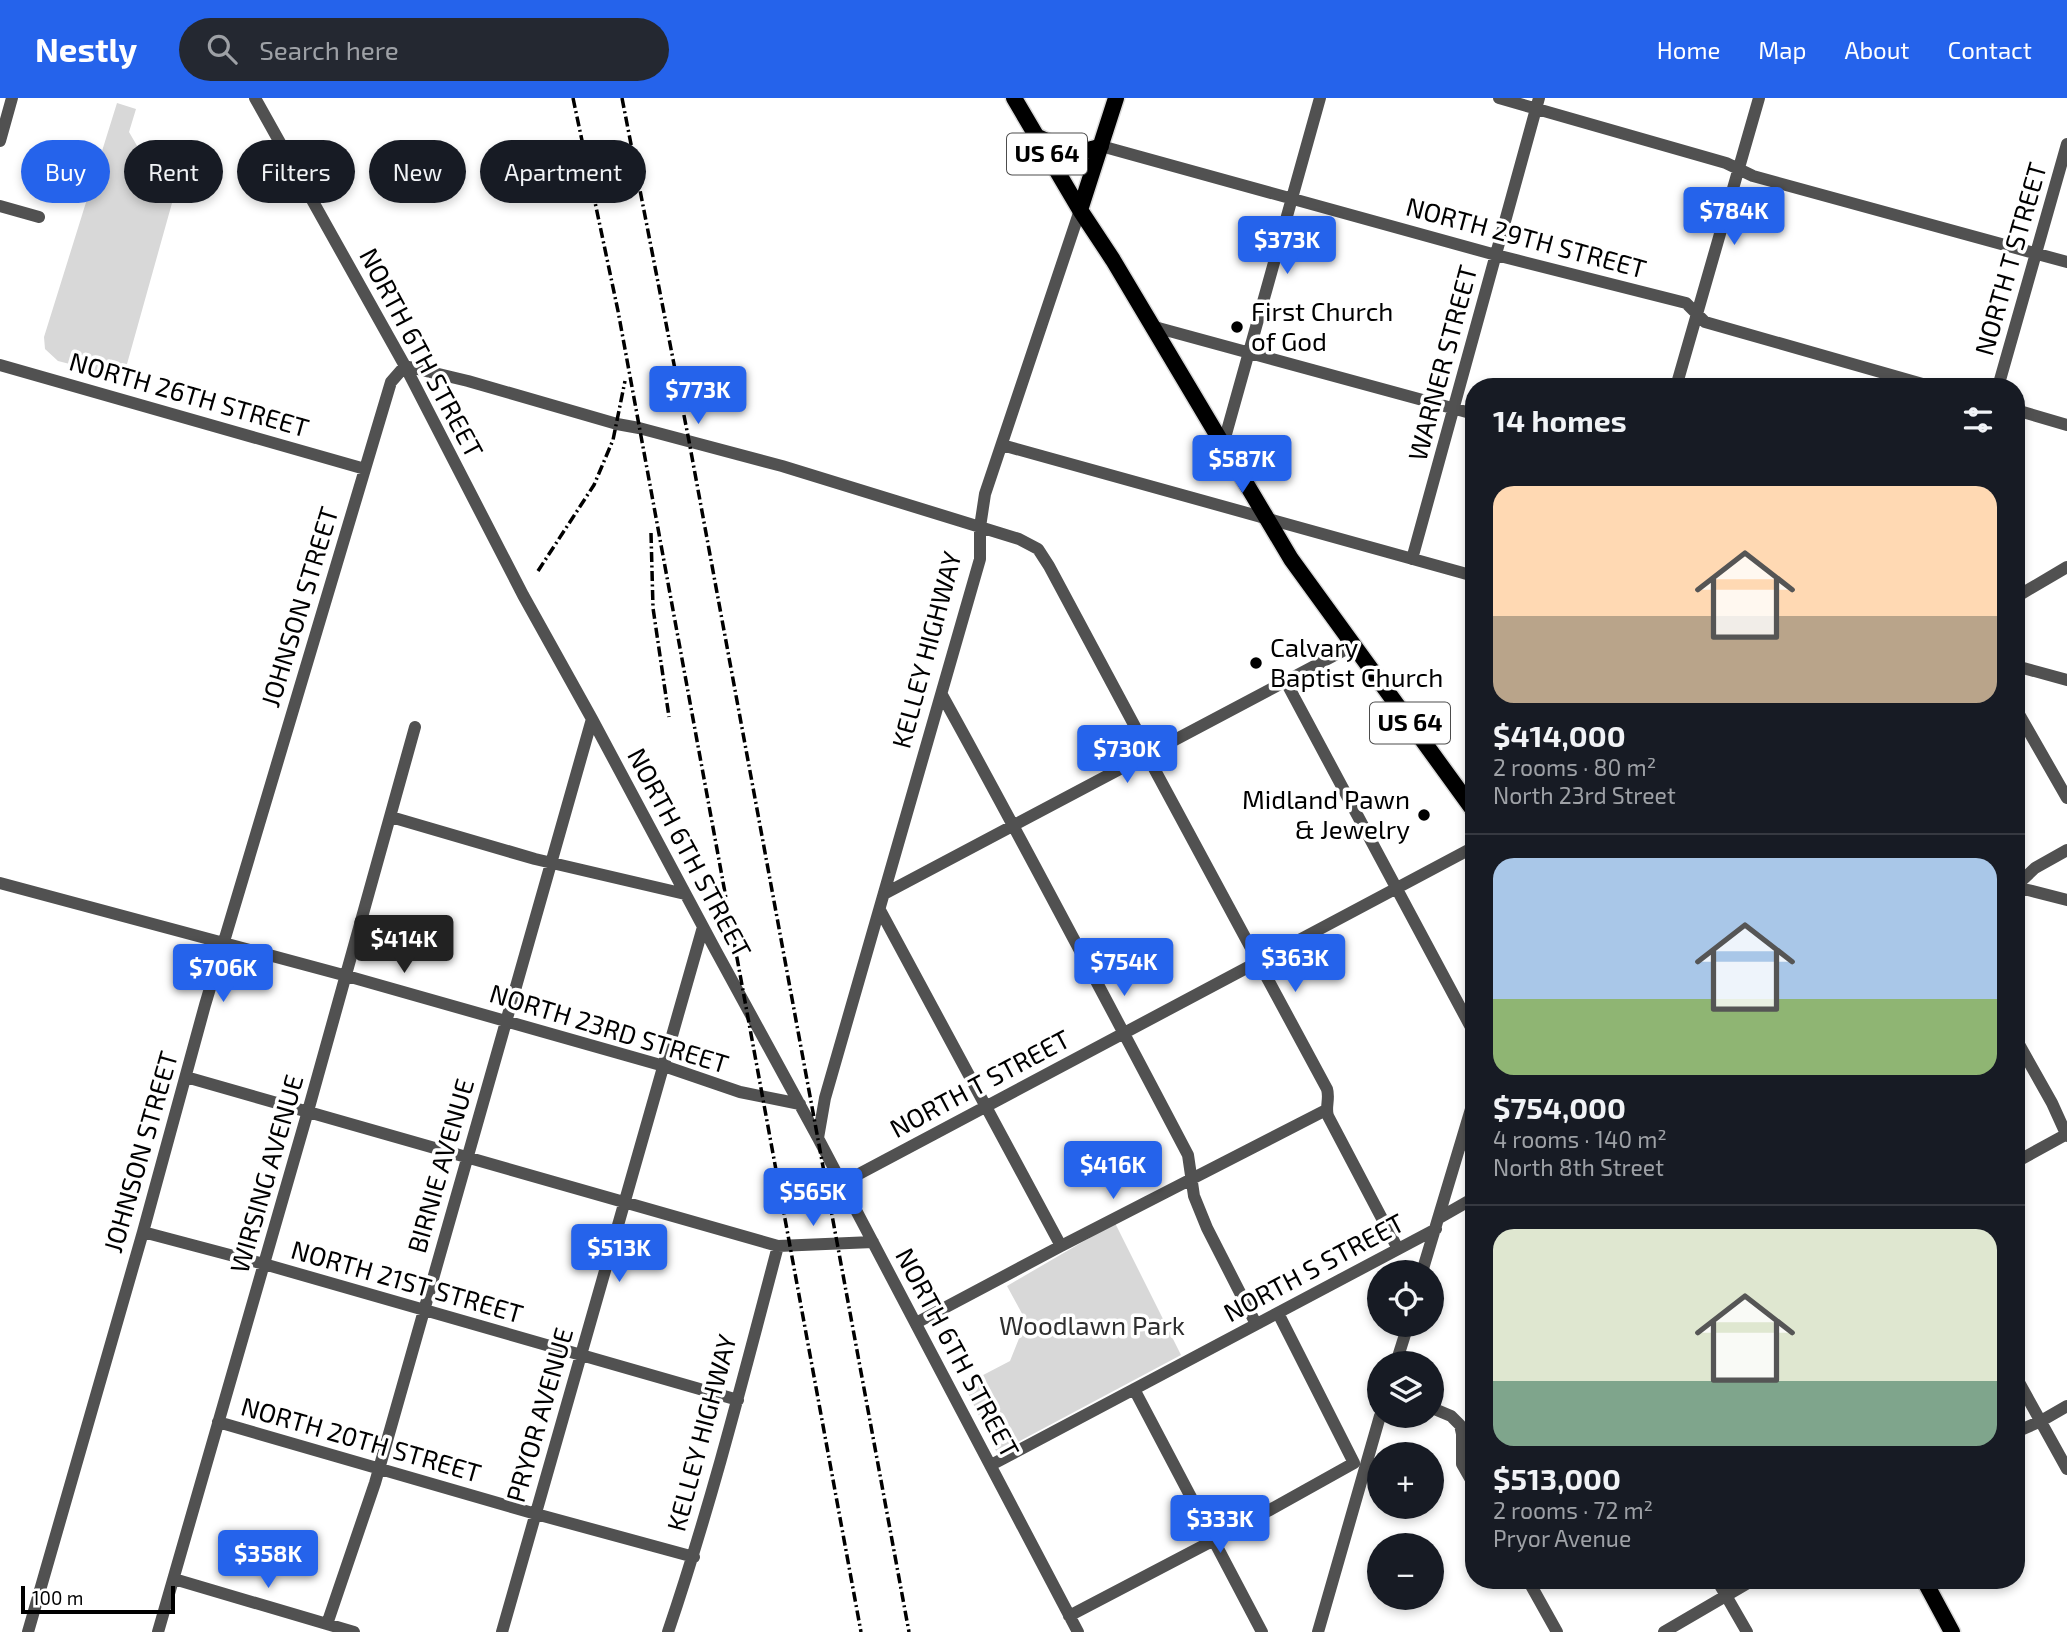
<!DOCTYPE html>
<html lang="en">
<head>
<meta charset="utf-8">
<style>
  :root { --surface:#171b24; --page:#242831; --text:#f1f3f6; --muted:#9ea1a6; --line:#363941; --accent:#2563eb }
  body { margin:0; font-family:"Exo 2",sans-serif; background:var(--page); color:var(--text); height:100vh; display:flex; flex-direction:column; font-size:26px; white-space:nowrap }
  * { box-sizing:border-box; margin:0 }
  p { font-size:23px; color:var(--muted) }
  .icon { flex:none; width:38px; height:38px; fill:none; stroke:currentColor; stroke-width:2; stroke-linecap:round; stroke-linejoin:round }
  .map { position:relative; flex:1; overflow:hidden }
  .drawer { position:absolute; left:1465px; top:280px; width:560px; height:1211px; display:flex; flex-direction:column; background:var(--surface); border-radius:28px; box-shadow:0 4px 10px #0003 }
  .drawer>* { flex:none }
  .guide { position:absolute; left:21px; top:42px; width:665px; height:63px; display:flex; gap:14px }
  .fabs { position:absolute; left:1367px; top:1162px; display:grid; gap:14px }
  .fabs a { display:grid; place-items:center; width:77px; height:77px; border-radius:50%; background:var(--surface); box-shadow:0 4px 10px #0003; font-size:35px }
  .scale { position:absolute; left:21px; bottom:18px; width:154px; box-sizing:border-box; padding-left:7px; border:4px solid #000; border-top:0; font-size:19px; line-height:24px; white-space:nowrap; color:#000; -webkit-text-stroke:5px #fff; paint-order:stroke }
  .price { position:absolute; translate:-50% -60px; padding:0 16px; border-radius:7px; background:var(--accent); color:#fff; font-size:23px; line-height:46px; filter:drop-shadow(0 2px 4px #0008) }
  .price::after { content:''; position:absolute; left:50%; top:42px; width:21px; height:16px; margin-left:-10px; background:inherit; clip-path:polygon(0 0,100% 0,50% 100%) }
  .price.selected { background:#222; color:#fff }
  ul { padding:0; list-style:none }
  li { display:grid; align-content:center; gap:14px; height:371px; padding:0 28px }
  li+li { border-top:2px solid var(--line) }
  li span { display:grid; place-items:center; height:217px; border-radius:21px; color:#555 }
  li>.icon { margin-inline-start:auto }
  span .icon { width:126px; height:126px; fill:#fffc; stroke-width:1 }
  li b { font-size:30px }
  h2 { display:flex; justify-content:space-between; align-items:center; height:84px; padding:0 28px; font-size:30px }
  .tag { padding:0 24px; border-radius:32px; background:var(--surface); box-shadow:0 4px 10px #0003; font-size:24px; line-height:63px }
  .tag.selected { background:var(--accent); color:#fff }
  header { display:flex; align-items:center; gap:42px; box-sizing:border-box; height:98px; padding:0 35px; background:var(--accent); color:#fff }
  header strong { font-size:33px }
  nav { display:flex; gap:38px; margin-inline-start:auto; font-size:24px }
  .search { width:490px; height:63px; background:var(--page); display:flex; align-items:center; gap:18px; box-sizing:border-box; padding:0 24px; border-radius:38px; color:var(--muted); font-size:26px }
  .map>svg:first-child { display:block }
  .green { fill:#d8d8d8 }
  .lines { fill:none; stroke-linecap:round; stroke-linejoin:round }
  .major-casing { stroke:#dbdbdb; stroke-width:19 }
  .minor { stroke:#515151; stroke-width:12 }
  .major { stroke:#000; stroke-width:16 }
  .rail { stroke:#000; stroke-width:3.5; stroke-dasharray:10 3.5 2 3.5; stroke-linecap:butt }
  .poi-dot { fill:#000; stroke:#fff; stroke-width:2.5 }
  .labels { text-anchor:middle; stroke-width:7; stroke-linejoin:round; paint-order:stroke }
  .shield { fill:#fff; stroke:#4c4c4c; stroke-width:2 }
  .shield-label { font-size:24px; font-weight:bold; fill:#000 }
  .street-label { font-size:26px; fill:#000; stroke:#fff }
  .poi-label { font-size:26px; fill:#000; stroke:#fff; text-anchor:start }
  .park-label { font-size:26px; fill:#2f2f2f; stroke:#fff }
</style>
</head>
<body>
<header>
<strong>Nestly</strong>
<div class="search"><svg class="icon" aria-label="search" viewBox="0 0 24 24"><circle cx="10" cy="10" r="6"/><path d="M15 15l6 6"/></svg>Search here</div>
<nav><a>Home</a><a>Map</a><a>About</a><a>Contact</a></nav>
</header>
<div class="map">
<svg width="2067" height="1534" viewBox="0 0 2067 1534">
  <rect width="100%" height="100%" fill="#fff"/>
  <path class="green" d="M117,5L136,11L129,34L143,58L167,63L179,80L127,266L117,274L105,275L58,263L45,251L44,239Z
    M1115,1125L1181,1257L997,1355L964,1287L1010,1263L1026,1223L1007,1188Z"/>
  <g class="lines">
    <g class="major-casing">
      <path id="major" d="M1014,0L1080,112L1113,162L1291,461L1474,713
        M1036,38C1062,50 1073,59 1101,48
        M1080,112L1116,0
        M1924,1482L1952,1534"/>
    </g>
    <path class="minor" d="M255,0L405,268L523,497L592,621L716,853L818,1040L1078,1534
      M1499,0L1726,65L1753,78L2067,164
      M0,43L12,0
      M1101,48L1496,157L1686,205L1705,224L1933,289
      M0,108L39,119
      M1151,228L1474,316
      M0,267L365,371
      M1676,289L1759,0
      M1998,289L2067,46
      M2016,312L2067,327
      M1002,347L1474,478
      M1223,347L1320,0
      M1412,461L1539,0
      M2016,499L2067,469
      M2016,568L2067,582
      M1286,584L1474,935
      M942,597C1026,749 1107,903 1188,1057L1194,1098L1207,1130L1256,1226
      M2016,611L2067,700
      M391,719L535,761L685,796
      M0,785L347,878L664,968L740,994L800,1006
      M2016,788L2035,770L2067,752
      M2016,792H2028L2067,802
      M884,796L1354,547
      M880,812L1061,1148
      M2016,941L2052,1005L2067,1038
      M186,979L778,1148L873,1144
      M1463,1038L1474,1056
      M818,1040L825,1000L980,461V429L985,396L1080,112
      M2016,1064L2067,1036
      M842,1085L1474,749
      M1439,1120L1474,1100
      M143,1134L264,1166L738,1302
      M1422,1174L1474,1001
      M1278,1215L1354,1365
      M916,1225L1061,1148L1326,1012
      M1396,1265L1408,1227
      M2016,1279L2067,1371
      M1134,1291L1262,1534
      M1432,1310L1451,1318L1460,1327L1462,1336V1366L1474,1387
      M218,1324L536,1416L694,1459
      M2016,1334L2041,1323L2067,1308
      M991,1367L1436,1131
      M174,1481L354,1534
      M1528,1482L1557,1534
      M1717,1482L1747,1534
      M1069,1518L1241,1428L1354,1365
      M327,1526L375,1385L592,621
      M28,1534L143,1134L205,907L391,284L405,268L468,283L617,326L639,330L782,368L1019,441L1038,451L1049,468L1147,651L1150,663L1327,991C1330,1001 1325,1009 1328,1018L1398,1151
      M158,1534L308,1013L415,629
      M502,1534L703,829
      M668,1534C711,1407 744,1277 778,1148
      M1318,1534L1380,1318
      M1664,1534L1753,1482"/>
    <use href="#major" class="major"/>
    <path class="rail" d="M573,0L618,213L861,1534
      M622,0L689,343L909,1534
      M651,435L653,510L669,619
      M538,473L594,387L613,342L625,283"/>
  </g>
  <g class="poi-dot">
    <circle cx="1237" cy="229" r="7"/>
    <circle cx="1256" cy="565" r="7"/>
    <circle cx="1424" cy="717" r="7"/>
  </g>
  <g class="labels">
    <g class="shield">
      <rect x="1007" y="35.5" width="80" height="41" rx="5"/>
      <rect x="1370" y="604.5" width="80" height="41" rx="5"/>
    </g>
    <g class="shield-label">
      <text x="1047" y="64">US 64</text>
      <text x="1410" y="633">US 64</text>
    </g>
    <g class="street-label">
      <text transform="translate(1526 140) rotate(15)" y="9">NORTH 29TH STREET</text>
      <text transform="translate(2011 161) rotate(-74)" y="9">NORTH T STREET</text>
      <text transform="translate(421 255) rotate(62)" y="9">NORTH 6TH STREET</text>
      <text transform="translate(1443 265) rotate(-75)" y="9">WARNER STREET</text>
      <text transform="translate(189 297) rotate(16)" y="9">NORTH 26TH STREET</text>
      <text transform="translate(300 509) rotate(-73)" y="9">JOHNSON STREET</text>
      <text transform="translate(927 552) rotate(-75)" y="9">KELLEY HIGHWAY</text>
      <text transform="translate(689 755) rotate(62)" y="9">NORTH 6TH STREET</text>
      <text transform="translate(609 931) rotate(17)" y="9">NORTH 23RD STREET</text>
      <text transform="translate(980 986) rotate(-28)" y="9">NORTH T STREET</text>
      <text transform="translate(141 1054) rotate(-74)" y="9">JOHNSON STREET</text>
      <text transform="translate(441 1068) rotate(-74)" y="9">BIRNIE AVENUE</text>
      <text transform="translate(267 1076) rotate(-74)" y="9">WIRSING AVENUE</text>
      <text transform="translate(1314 1170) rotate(-28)" y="9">NORTH S STREET</text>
      <text transform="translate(407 1184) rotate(16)" y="9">NORTH 21ST STREET</text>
      <text transform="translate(957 1255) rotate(62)" y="9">NORTH 6TH STREET</text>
      <text transform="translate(540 1317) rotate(-74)" y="9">PRYOR AVENUE</text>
      <text transform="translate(702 1335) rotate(-75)" y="9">KELLEY HIGHWAY</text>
      <text transform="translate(361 1342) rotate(16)" y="9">NORTH 20TH STREET</text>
    </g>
    <g class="poi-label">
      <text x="1251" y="223">First Church<tspan x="1251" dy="30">of God</tspan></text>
      <text x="1270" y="559">Calvary<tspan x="1270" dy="30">Baptist Church</tspan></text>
      <text x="1410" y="711" text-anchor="end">Midland Pawn<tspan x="1410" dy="30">&amp; Jewelry</tspan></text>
    </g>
    <g class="park-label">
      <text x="1092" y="1237">Woodlawn Park</text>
    </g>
  </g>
</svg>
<div class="fabs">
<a><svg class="icon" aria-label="locate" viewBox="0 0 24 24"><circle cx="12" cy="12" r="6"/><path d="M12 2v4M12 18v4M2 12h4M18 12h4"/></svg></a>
<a><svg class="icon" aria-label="layers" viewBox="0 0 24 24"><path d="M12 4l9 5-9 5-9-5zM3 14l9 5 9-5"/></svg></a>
<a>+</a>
<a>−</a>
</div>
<div class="scale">100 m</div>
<b class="price" style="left:1734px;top:149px">$784K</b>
<b class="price" style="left:1287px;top:178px">$373K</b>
<b class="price" style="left:698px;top:328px">$773K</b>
<b class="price" style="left:1242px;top:397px">$587K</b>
<b class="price" style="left:1127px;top:687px">$730K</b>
<b class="price selected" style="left:404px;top:877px">$414K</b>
<b class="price" style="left:1295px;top:896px">$363K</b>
<b class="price" style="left:1124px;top:900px">$754K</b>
<b class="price" style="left:223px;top:906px">$706K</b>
<b class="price" style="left:1113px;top:1103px">$416K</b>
<b class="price" style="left:813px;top:1130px">$565K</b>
<b class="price" style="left:619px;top:1186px">$513K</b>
<b class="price" style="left:1220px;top:1457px">$333K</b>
<b class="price" style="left:268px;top:1492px">$358K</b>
<div class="guide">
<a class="tag selected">Buy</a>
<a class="tag">Rent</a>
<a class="tag">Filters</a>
<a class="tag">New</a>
<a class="tag">Apartment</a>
</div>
<section class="drawer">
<h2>14 homes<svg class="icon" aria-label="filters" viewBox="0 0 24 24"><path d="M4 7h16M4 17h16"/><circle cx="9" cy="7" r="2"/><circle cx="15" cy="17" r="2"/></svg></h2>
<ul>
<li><span style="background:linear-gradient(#ffd9b3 60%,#b9a48a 0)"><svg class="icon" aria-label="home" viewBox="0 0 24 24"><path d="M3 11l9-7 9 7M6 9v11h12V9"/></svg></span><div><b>$414,000</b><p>2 rooms · 80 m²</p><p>North 23rd Street</p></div></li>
<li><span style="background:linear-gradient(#a9c7e8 65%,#8fb573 0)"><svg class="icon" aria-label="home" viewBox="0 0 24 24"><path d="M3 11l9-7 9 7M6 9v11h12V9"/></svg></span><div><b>$754,000</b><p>4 rooms · 140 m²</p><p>North 8th Street</p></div></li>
<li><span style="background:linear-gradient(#dfe7d0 70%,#7fa58c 0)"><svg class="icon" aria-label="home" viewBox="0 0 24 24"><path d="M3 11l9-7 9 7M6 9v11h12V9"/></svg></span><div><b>$513,000</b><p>2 rooms · 72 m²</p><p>Pryor Avenue</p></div></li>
</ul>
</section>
</div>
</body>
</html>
